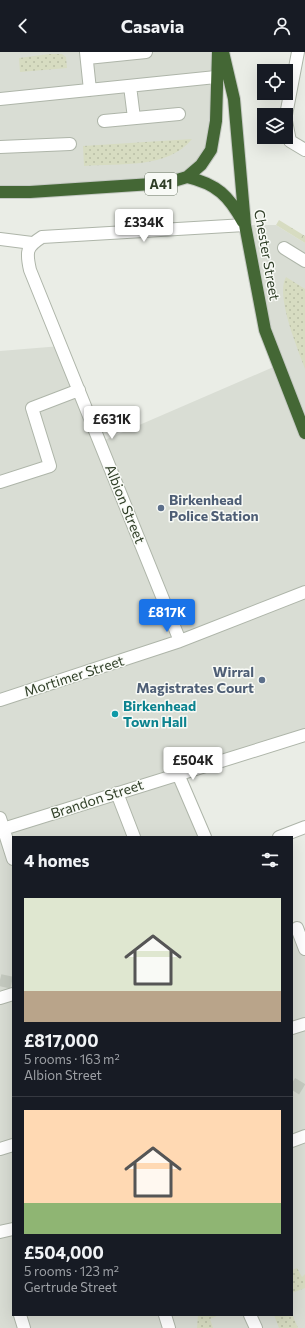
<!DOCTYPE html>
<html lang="en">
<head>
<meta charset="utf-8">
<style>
  :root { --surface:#171b24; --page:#242831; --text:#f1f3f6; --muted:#9ea1a6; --line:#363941; --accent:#1a73e8 }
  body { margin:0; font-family:Commissioner,sans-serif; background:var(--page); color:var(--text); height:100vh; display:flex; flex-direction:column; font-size:15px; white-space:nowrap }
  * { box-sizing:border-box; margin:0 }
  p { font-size:13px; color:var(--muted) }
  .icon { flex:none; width:22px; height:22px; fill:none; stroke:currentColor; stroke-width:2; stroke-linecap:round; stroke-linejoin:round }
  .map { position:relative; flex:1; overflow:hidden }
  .panel { position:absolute; left:12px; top:784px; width:281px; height:480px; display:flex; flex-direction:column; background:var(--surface); border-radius:0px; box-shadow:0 4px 16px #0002 }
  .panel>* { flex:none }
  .buttons { position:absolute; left:257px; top:12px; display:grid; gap:8px }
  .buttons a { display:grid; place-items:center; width:36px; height:36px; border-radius:0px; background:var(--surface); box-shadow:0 4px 16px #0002; font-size:20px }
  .price { position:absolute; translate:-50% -34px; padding:0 9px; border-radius:4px; background:#fff; color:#222; font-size:13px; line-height:26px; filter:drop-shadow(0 1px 2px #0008) }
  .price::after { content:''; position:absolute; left:50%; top:24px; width:12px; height:9px; margin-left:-6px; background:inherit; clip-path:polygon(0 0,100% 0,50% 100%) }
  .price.active { background:var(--accent); color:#fff }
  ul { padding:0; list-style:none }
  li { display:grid; align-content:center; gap:8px; height:212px; padding:0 12px }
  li+li { border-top:1px solid var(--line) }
  li span { display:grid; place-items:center; height:124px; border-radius:0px; color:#555 }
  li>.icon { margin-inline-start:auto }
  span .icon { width:72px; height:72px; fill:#fffc; stroke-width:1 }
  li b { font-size:17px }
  h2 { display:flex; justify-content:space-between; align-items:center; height:48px; padding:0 12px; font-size:17px }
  header { display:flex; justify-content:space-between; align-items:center; height:52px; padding:0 12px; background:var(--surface); font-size:18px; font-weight:700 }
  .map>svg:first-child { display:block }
  .built { fill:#d9ddd4 }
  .grass { fill:url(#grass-dots) }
  .forest { fill:url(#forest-crowns) }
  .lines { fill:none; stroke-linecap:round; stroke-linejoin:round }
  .major-tunnel { stroke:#c5cac0; stroke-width:12; stroke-dasharray:12 6; stroke-linecap:butt }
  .minor-casing { stroke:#aeb5a9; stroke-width:14 }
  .highway-casing { stroke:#c5c9c3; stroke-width:14 }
  .minor { stroke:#fff; stroke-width:12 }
  .highway { stroke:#446735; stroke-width:12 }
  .service-dot { fill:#5c6f8a; stroke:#f8faf6; stroke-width:1.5 }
  .culture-dot { fill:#0f9aa8; stroke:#f8faf6; stroke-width:1.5 }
  .labels { text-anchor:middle; stroke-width:3; stroke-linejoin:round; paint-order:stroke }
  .shield { fill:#f8faf6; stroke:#6b7665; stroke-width:1 }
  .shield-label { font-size:13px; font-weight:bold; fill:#2f3e27 }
  .street-label { font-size:14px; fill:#2f3e27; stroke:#f8faf6 }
  .service-label { font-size:14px; font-weight:bold; fill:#4e5e75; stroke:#f8faf6; text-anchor:start }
  .culture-label { font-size:14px; font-weight:bold; fill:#0d838f; stroke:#f8faf6; text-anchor:start }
</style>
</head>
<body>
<header><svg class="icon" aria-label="back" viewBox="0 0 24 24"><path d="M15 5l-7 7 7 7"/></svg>Casavia<svg class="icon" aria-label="person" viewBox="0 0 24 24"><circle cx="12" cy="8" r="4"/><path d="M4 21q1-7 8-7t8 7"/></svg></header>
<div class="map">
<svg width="305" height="1276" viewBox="0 0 305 1276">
  <defs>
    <pattern id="grass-dots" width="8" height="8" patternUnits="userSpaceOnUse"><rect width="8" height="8" fill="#d7dcc1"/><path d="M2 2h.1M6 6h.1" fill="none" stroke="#b9bea6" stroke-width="1.8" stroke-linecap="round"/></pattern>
    <pattern id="forest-crowns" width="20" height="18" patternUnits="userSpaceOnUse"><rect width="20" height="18" fill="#d7dcc1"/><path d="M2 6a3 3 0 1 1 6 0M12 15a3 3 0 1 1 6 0" fill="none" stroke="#b9bea6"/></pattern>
  </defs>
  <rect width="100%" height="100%" fill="#eaede6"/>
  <path class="built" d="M0,0H218L214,84L187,125L0,140Z
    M245,173H276L305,191V683L178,722L205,785H13V1263H292V877L305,897V1276H0V299L61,294L100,390L278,313Z"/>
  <path class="grass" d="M49,2H62L66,5L67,16L20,20L19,6Z
    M192,87C168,117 120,111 84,114L83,94Z
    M286,225L305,237V317C298,297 275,244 286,225Z
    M297,1216L302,1225L305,1222V1236L292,1241V1218Z
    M292,1262L298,1276H279L274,1263Z
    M198,1263H219L210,1267L213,1276H197Z"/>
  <path class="forest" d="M279,168L305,184V191L276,173Z"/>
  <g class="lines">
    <path class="major-tunnel" d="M0,928L13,931
      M292,1031L305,1039"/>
    <g class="minor-casing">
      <path id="minor" d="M86,0L90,38
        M87,6L146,0
        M130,34L134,66
        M0,47L216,25
        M286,63L298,0
        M104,69L179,62
        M286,69L290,89L305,98
        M0,95L70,92
        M0,187L32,191
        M284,196L305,209
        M0,430L50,414L32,356L79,338
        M180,589L30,218C26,200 26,195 42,185L245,173
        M0,648L180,589L305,540
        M178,722L205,785
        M117,741L134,785
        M0,766L13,807
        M3,777L305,683
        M279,785L305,775
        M297,876L305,897
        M0,946L13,942
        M292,976L305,972
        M292,1089L305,1084
        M0,1097L13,1093
        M0,1180L13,1177
        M20,1263L24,1276
        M165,1263L169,1276
        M250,1263L256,1276"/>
    </g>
    <g class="highway-casing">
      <path id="highway" d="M223,0L234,47L245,173L265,278L305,381
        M187,125C217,132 229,144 243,170
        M0,140H30L167,131L187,125L201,113L211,98L216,69L218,0"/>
    </g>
    <use href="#minor" class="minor"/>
    <use href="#highway" class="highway"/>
  </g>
  <g class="service-dot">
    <circle cx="161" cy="456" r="4"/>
    <circle cx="262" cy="628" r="4"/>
  </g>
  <circle class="culture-dot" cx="115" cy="662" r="4"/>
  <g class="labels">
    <rect class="shield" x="145" y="121" width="32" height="22" rx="3"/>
    <g class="shield-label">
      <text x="161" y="137">A41</text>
    </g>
    <g class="street-label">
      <text transform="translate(267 203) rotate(80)" y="5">Chester Street</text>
      <text transform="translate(125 452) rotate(68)" y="5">Albion Street</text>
      <text transform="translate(74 624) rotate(-18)" y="5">Mortimer Street</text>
      <text transform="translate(97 747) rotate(-18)" y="5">Brandon Street</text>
    </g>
    <g class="service-label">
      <text x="169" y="453">Birkenhead<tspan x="169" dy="16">Police Station</tspan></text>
      <text x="254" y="625" text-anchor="end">Wirral<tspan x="254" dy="16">Magistrates Court</tspan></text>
    </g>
    <g class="culture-label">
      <text x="123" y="659">Birkenhead<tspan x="123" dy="16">Town Hall</tspan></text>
    </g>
  </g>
</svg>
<div class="buttons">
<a><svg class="icon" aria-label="locate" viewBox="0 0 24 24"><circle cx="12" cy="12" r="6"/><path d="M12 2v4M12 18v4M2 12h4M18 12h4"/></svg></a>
<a><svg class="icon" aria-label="layers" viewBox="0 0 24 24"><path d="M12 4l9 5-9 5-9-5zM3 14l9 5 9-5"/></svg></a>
</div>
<b class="price" style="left:144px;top:191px">£334K</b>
<b class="price" style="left:112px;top:388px">£631K</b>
<b class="price active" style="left:167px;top:581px">£817K</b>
<b class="price" style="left:193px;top:729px">£504K</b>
<section class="panel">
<h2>4 homes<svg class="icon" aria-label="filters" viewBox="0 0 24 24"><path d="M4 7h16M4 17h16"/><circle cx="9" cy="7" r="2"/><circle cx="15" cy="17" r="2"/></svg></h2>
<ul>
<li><span style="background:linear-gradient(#dfe7d0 75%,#b9a48a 0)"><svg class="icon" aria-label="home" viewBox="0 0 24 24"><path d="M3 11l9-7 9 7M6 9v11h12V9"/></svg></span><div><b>£817,000</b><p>5 rooms · 163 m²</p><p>Albion Street</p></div></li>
<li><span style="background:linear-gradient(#ffd9b3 75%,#8fb573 0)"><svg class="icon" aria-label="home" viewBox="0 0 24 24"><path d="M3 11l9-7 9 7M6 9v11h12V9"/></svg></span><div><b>£504,000</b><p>5 rooms · 123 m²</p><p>Gertrude Street</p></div></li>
</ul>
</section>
</div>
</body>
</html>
